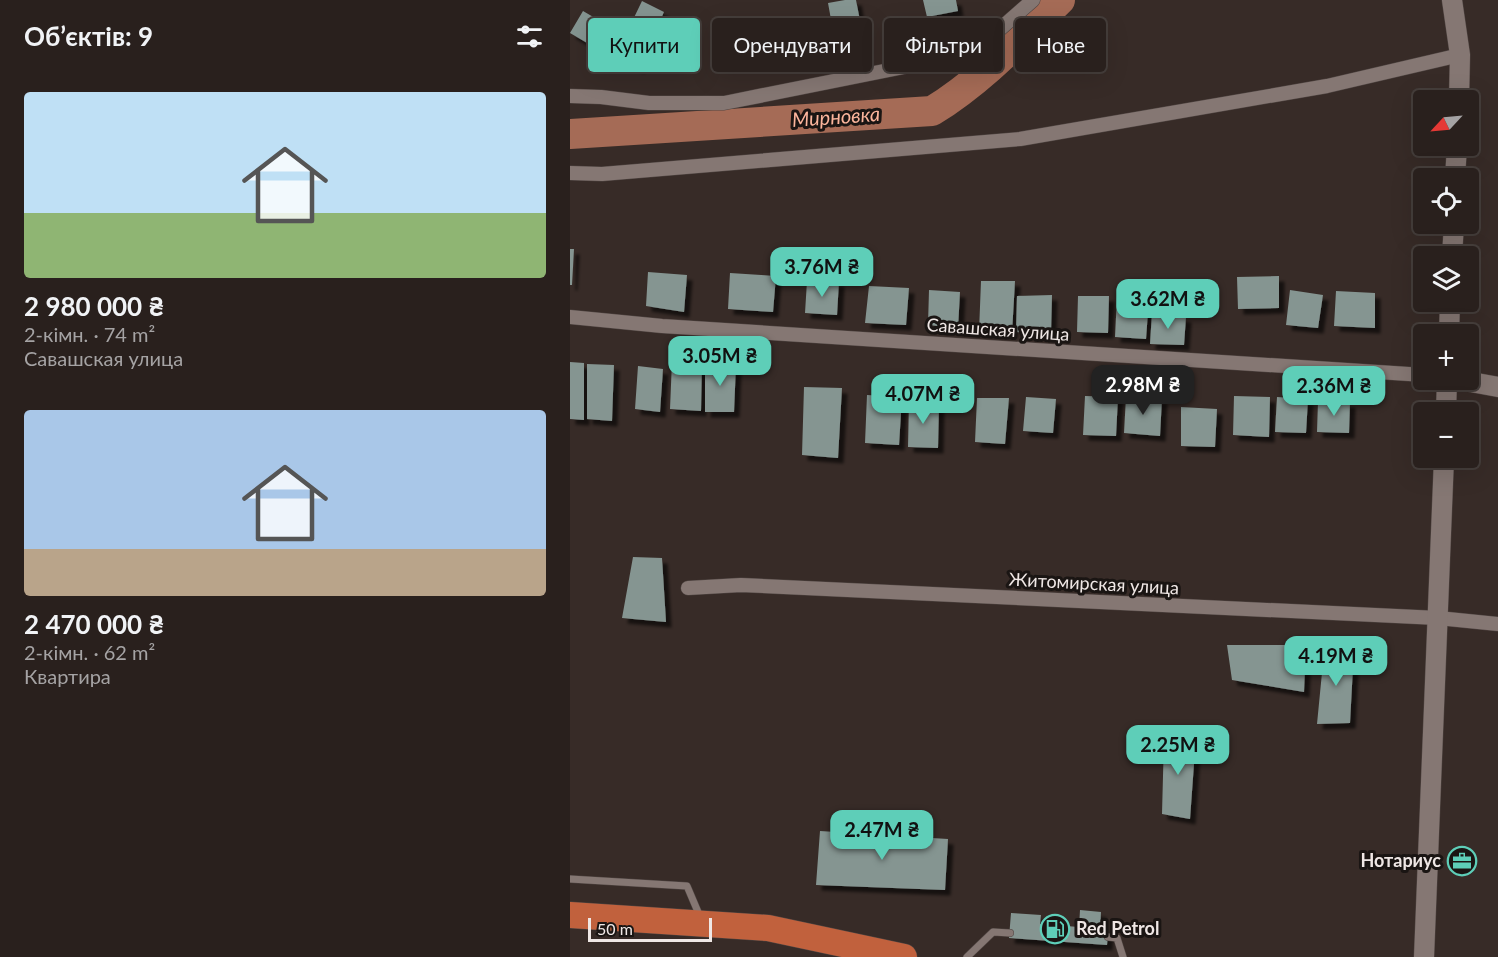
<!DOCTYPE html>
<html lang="uk">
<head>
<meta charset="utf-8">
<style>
  :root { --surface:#29201d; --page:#352d2a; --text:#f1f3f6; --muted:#a5a3a4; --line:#453e3b; --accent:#5eceb8 }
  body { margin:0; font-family:Lato,sans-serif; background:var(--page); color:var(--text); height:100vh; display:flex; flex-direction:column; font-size:22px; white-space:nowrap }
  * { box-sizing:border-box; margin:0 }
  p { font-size:20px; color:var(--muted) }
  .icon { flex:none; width:33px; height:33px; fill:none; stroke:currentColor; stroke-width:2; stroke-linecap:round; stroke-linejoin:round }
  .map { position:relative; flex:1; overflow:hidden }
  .sheet { display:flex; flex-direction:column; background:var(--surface); width:570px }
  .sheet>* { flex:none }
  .banner { position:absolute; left:18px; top:18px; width:570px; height:54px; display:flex; gap:12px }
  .needle { width:39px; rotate:244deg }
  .buttons { position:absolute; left:843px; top:90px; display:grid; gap:12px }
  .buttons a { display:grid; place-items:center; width:66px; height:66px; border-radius:6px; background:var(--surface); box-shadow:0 6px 24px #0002,0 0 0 2px var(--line); font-size:30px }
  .scale { position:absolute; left:18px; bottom:15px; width:124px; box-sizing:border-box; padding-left:6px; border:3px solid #efe7e5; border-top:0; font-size:16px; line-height:21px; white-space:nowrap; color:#efe7e5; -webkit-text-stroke:4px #1a1513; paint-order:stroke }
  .price { position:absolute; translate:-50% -51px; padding:0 14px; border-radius:12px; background:var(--accent); color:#111; font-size:20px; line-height:39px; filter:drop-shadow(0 2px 3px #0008) }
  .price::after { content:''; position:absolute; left:50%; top:36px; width:18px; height:14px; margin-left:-9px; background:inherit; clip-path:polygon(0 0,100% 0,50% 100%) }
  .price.on { background:#222; color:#fff }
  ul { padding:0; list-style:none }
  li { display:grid; align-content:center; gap:12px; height:318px; padding:0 24px }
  li span { display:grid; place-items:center; height:186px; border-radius:6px; color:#555 }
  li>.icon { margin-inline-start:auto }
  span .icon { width:108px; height:108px; fill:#fffc; stroke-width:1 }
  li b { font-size:26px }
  h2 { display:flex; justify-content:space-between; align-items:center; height:72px; padding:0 24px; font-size:26px }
  .tag { padding:0 21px; border-radius:6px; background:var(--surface); box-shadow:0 6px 24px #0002,0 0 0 2px var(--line); font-size:21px; line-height:54px }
  .tag.on { background:var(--accent); color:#111 }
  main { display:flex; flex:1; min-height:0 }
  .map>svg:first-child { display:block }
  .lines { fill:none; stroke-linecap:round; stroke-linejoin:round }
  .river { stroke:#a56b56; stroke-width:30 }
  .building { fill:#859591; filter:url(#shadow) }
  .lane-casing { stroke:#504643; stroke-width:8 }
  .street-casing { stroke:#504643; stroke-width:15 }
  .secondary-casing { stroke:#504643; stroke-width:21 }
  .highway-casing { stroke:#504643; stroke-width:27 }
  .lane { stroke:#857773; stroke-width:7 }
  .street { stroke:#857773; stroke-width:14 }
  .secondary { stroke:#857773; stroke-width:20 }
  .highway { stroke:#c1613d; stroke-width:26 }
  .labels { text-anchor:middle; stroke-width:6; stroke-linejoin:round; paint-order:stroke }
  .street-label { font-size:18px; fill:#efe7e5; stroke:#1a1513 }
  .poi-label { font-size:18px; font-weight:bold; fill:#efe7e5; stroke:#1a1513; text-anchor:end }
  .water-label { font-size:20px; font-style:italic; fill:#fbb59c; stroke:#1a1513 }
</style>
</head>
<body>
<main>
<section class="sheet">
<h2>Об’єктів: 9<svg class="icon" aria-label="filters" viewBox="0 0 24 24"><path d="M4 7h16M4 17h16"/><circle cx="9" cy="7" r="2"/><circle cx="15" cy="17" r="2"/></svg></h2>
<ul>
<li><span style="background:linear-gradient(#bfe0f5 65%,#8fb573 0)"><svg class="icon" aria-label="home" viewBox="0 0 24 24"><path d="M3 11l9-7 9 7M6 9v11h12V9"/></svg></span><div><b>2 980 000 ₴</b><p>2-кімн. · 74 m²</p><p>Савашская улица</p></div></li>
<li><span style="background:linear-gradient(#a9c7e8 75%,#b9a48a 0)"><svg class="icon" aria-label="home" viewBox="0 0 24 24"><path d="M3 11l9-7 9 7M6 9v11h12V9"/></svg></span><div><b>2 470 000 ₴</b><p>2-кімн. · 62 m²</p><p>Квартира</p></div></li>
</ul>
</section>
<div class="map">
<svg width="928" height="957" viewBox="0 0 928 957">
  <defs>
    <filter id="shadow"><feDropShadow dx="5.5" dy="5.5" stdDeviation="1.5" flood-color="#0009"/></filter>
  </defs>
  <rect width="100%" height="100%" fill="#372b27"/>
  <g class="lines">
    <path class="river" d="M0,134L362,111C411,81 450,39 490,0"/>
  </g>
  <path class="building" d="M275,0H286L292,31L264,36L258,3Z
    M353,0H386L388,11L357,17Z
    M72,1L94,12L82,39L59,28Z
    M13,11L37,25L24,47L0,33Z
    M176,20L181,49L153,54L149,25Z
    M59,33L80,43L69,68L48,58Z
    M0,249H4L2,285H0Z
    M78,272L117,275L114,312L76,306Z
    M160,273L206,276L203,312L158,309Z
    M709,276V308L668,309L667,277Z
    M237,281H269L267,315L235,313Z
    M411,281H445L442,333L409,332Z
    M299,286L339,288L336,325L295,323Z
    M359,290L390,292L388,328L358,325Z
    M720,290L753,295L748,328L716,325Z
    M766,291L805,293V328L764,326Z
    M482,295L481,333L446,332L447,296Z
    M508,296H539L538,333L507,332Z
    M547,297L579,298L576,339L545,337Z
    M582,313L616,317L614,345L580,344Z
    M102,361H132L131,411L100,409Z
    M0,362L14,363V420L0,419Z
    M135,363L166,364L164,412H135Z
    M17,364L44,365L42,421L17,419Z
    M68,366L93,369L90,412L65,409Z
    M234,387L272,388L268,458L232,455Z
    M297,395L332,397L329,445L295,443Z
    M515,396L548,397L546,436L513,435Z
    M664,396L700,397L699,437L663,435Z
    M456,397L486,399L483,433L453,431Z
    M556,397L592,398L590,436L554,433Z
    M707,397L738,399L736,433L705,432Z
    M407,398H439L435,444L405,442Z
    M748,401L780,402L779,433L747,432Z
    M339,402L369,404L368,448L338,447Z
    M611,407L647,409L645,447L611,446Z
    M63,557L92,558L96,622L52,618Z
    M657,645H736L734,692L662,680Z
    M784,648L780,723L747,724L754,652Z
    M626,736L620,819L592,814L594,738Z
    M250,831L378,839L375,890L246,885Z
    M510,910L531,912L530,931L538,932L537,945L439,938L441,913L471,915L470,924L509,927Z"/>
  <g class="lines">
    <g class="lane-casing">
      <path id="lane" d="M0,879L117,886L131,919
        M538,937L547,938L553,957
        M397,957L423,932L440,933"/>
    </g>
    <g class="street-casing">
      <path id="street" d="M0,96L31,97L79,103H154L364,61L430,29L463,0
        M0,173L32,174L450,139L757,86L890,55
        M0,317L92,326L854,375
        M118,588L171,585L868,618L928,624"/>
    </g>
    <g class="secondary-casing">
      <path id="secondary" d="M882,0L890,55L889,100
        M885,178L887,146
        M882,256L884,224
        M879,334L880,302
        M890,380L928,387
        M876,412L877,380
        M854,957L874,458"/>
    </g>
    <g class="highway-casing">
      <path id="highway" d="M0,915L198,928L334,957"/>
    </g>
    <use href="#lane" class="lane"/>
    <use href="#street" class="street"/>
    <use href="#secondary" class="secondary"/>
    <use href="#highway" class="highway"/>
  </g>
  <defs>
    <g id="office-ring" transform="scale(1.5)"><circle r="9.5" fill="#1a1513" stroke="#5eceb8" stroke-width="1.5"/><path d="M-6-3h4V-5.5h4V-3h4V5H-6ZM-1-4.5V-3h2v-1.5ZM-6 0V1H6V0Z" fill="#5eceb8"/></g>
    <g id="fuel-ring" transform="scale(1.5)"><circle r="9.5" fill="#1a1513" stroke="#5eceb8" stroke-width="1.5"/><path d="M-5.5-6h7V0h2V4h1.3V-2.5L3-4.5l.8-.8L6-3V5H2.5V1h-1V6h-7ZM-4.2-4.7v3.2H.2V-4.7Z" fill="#5eceb8"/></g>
  </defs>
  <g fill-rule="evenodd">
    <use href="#office-ring" x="892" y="861"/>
    <use href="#fuel-ring" x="485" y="929"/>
  </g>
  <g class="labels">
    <g class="street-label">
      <text transform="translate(428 330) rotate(4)" y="6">Савашская улица</text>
      <text transform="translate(524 584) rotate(3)" y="6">Житомирская улица</text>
    </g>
    <g class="poi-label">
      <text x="871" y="867">Нотариус</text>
      <text x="506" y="935" text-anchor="start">Red Petrol</text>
    </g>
    <g class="water-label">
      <text transform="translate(266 117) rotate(-4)" y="7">Мирновка</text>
    </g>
  </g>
</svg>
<div class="buttons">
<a><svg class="needle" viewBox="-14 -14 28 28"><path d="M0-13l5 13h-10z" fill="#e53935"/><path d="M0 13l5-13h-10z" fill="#a5a3a4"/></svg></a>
<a><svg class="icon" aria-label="locate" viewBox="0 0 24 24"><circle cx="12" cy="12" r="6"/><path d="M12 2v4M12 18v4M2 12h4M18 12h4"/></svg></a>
<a><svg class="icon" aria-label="layers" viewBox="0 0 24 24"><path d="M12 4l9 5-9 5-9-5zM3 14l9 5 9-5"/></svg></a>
<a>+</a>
<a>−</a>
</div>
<div class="scale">50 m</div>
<b class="price" style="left:252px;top:298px">3.76M ₴</b>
<b class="price" style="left:598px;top:330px">3.62M ₴</b>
<b class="price" style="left:150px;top:387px">3.05M ₴</b>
<b class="price on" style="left:573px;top:416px">2.98M ₴</b>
<b class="price" style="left:764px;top:417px">2.36M ₴</b>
<b class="price" style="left:353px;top:425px">4.07M ₴</b>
<b class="price" style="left:766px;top:687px">4.19M ₴</b>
<b class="price" style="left:608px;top:776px">2.25M ₴</b>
<b class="price" style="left:312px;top:861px">2.47M ₴</b>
<div class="banner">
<a class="tag on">Купити</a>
<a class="tag">Орендувати</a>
<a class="tag">Фільтри</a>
<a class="tag">Нове</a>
</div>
</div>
</main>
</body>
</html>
